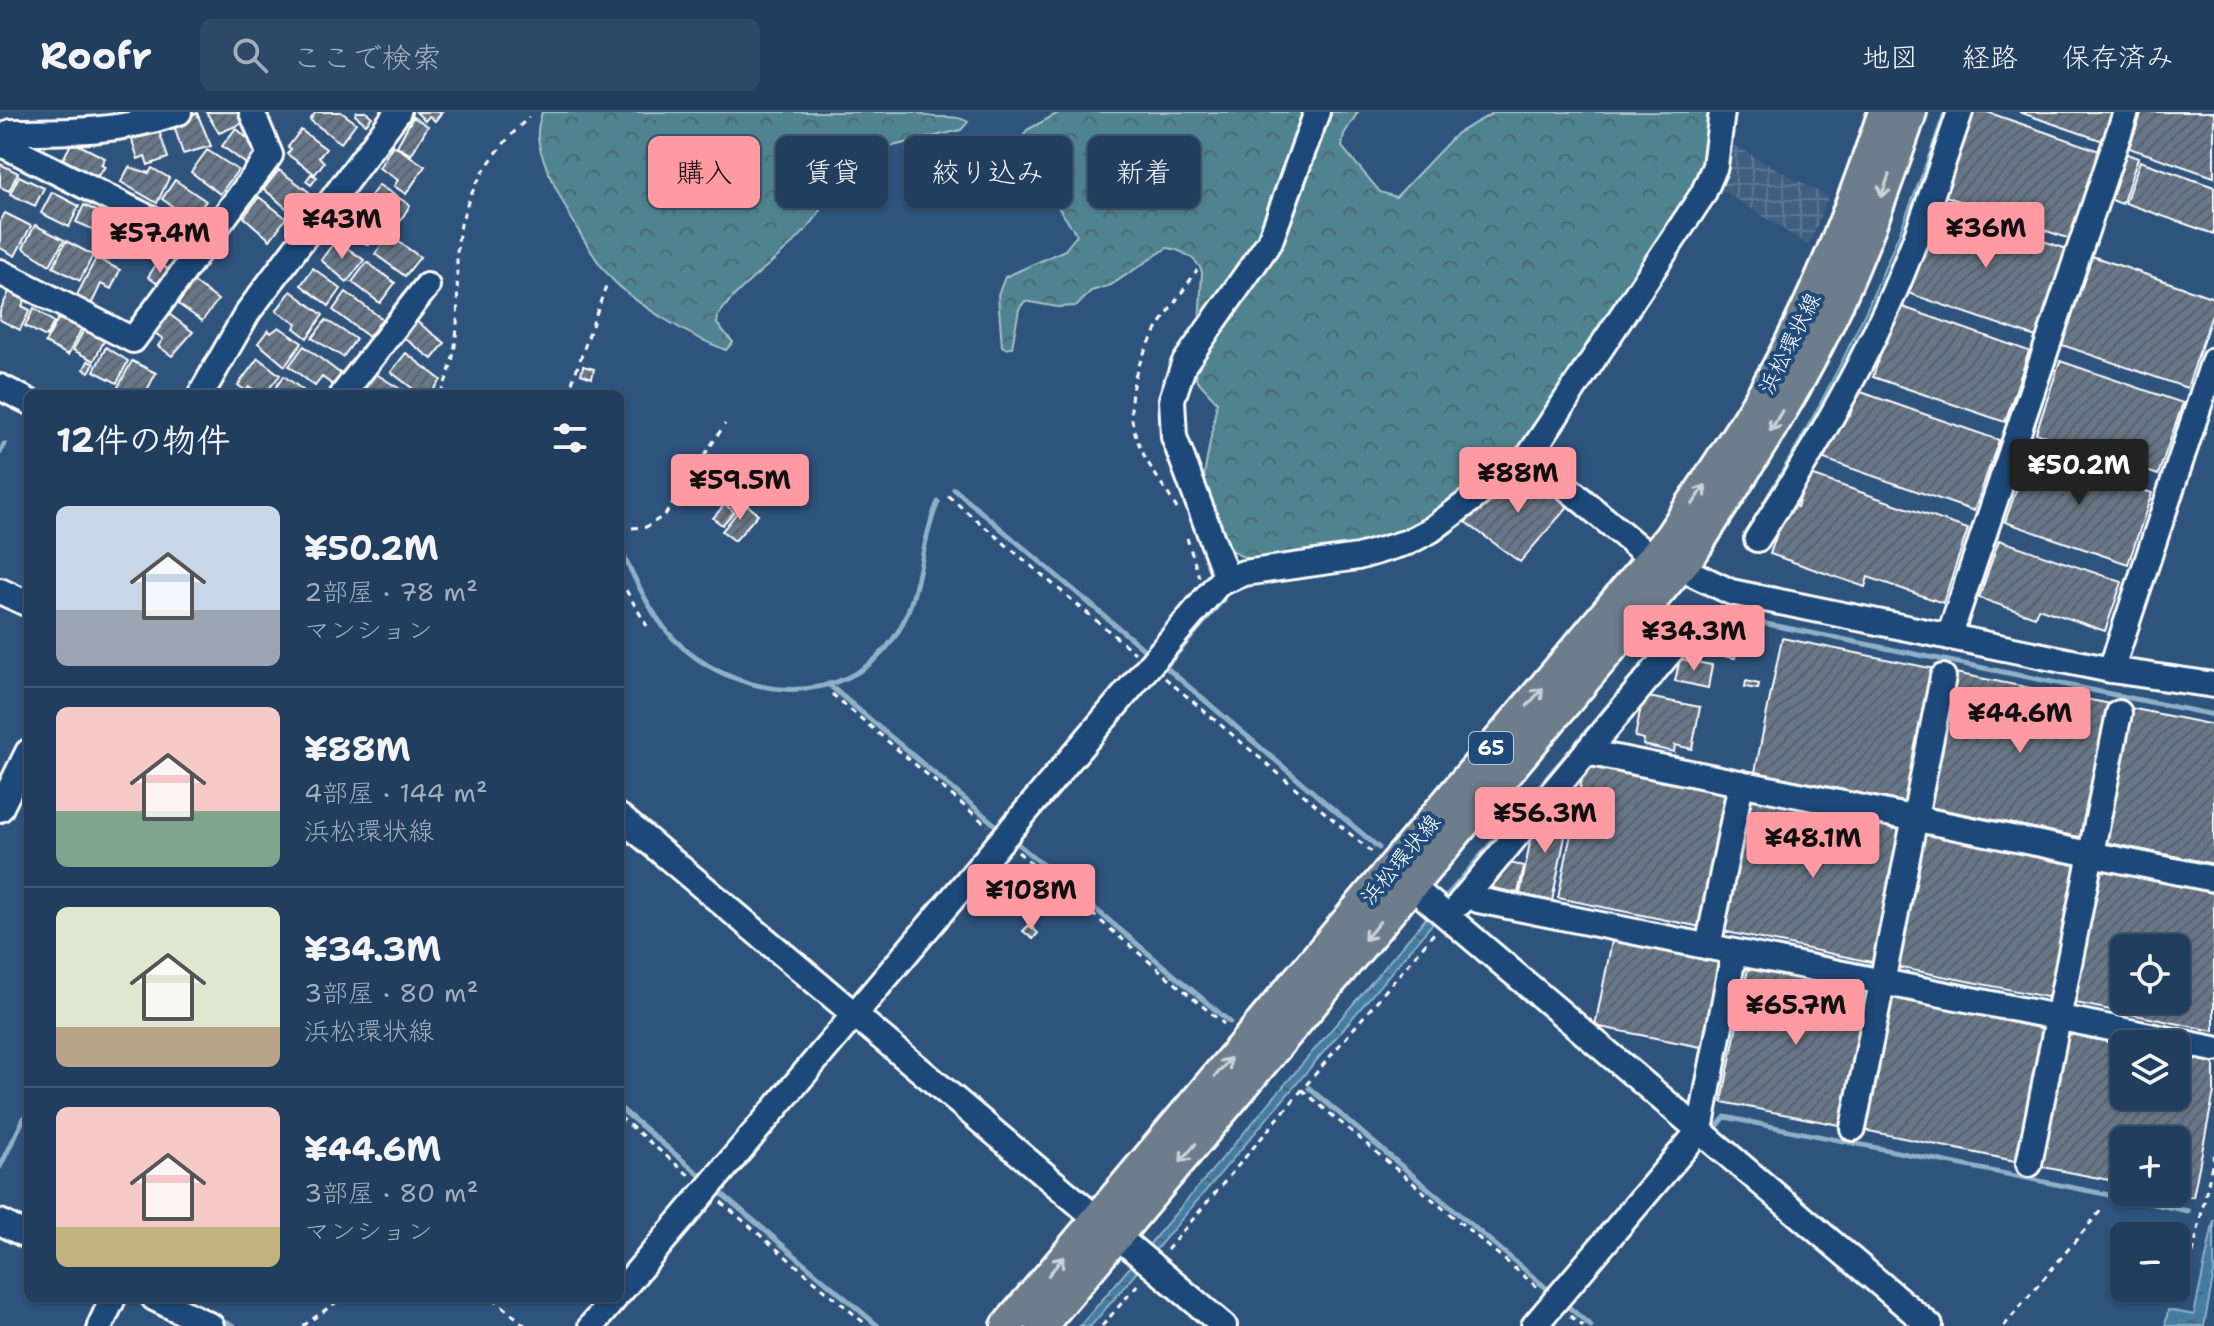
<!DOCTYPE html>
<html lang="ja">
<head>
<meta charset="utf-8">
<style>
  :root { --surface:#223e5e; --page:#2e4967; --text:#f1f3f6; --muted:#a2aebc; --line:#3f5773; --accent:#ff9aa2 }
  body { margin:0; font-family:"Shantell Sans","Klee One",sans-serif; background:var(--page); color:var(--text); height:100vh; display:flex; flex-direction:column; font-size:30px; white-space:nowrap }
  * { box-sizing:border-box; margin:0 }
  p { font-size:26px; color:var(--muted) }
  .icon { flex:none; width:44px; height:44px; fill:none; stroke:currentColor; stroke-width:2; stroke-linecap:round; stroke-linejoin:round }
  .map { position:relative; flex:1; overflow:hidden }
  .details { position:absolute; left:24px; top:278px; width:600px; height:912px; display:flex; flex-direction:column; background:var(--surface); border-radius:12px; box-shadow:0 2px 6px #0004,0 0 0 2px var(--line) }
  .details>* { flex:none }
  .top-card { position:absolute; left:648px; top:24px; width:760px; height:72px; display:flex; gap:16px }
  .fabs { position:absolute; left:2110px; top:822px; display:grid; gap:16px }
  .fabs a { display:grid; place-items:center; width:80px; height:80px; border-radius:12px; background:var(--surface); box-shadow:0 2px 6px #0004,0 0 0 2px var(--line); font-size:40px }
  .price { position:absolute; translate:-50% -68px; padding:0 18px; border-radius:8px; background:var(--accent); color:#111; font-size:26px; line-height:52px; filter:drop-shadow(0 2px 4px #0008) }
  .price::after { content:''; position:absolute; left:50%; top:48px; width:24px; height:18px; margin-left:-12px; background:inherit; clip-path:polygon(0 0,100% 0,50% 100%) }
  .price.on { background:#222; color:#fff }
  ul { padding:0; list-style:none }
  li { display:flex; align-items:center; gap:24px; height:200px; padding:0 32px }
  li+li { border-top:2px solid var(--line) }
  li span { display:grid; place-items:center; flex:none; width:224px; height:160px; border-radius:12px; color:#555 }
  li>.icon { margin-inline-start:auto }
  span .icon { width:96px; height:96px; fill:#fffc; stroke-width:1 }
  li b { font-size:34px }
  h2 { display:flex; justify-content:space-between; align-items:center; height:96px; padding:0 32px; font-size:34px }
  .chip { padding:0 28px; border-radius:12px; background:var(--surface); box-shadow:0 2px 6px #0004,0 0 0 2px var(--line); font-size:28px; line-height:72px }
  .chip.on { background:var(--accent); color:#111 }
  header { display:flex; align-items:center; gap:48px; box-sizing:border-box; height:112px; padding:0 40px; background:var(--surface); border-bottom:2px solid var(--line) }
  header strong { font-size:38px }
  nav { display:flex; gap:44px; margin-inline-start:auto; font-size:28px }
  .search { width:560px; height:72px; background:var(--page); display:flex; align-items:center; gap:20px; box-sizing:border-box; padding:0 28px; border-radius:12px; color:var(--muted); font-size:30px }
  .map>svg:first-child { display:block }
  .industrial { fill:url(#industrial-grid) }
  .forest { fill:url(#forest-crowns); stroke:#a8c1c8; stroke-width:2 }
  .water { fill:url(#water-ripples); stroke:#8fb0c7; stroke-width:2 }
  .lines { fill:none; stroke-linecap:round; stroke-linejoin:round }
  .stream { stroke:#8fb0c7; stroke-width:5 }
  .building { fill:url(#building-hatch); stroke:#fff; stroke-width:2; fill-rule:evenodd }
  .minor-casing { stroke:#fff; stroke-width:30 }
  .major-casing { stroke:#fff; stroke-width:36 }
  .path { stroke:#fff; stroke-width:3; stroke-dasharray:6 6; stroke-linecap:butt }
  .minor { stroke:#1f4a7a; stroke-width:24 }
  .major { stroke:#6d7d8c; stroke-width:30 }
  .oneway { stroke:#ccd2d7 }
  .labels { text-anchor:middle; stroke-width:8; stroke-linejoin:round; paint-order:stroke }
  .shield { fill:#1f4a7a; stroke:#bcc9d7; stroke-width:2 }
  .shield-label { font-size:20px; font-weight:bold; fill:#fff }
  .street-label { font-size:22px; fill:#fff; stroke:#1f4a7a }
</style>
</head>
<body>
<header>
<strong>Roofr</strong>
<div class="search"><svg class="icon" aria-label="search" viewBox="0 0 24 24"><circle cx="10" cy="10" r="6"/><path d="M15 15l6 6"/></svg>ここで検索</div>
<nav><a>地図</a><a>経路</a><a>保存済み</a></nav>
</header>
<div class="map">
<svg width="2214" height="1214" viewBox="0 0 2214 1214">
  <defs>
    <pattern id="industrial-grid" width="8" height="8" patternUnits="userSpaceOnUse" patternTransform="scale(2)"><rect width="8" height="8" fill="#3f5e80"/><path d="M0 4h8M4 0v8" fill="none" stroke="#5c7693"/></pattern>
    <pattern id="forest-crowns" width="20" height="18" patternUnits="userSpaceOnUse" patternTransform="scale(2)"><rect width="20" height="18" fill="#508390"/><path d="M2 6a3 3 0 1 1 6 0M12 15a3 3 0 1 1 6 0" fill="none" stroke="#4e6a71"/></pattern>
    <pattern id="water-ripples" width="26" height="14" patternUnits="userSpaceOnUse" patternTransform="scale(2)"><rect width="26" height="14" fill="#457ca2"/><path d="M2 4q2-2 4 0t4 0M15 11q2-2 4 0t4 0" fill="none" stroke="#486477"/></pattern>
    <pattern id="building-hatch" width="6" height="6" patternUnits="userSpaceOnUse" patternTransform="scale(2)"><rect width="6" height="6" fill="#687788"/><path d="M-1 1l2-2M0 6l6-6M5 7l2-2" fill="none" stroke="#5a626a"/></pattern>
  </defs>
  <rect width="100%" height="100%" fill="#2e537d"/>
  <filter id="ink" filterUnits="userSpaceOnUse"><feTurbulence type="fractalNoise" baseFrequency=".0125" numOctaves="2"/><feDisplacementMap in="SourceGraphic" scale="16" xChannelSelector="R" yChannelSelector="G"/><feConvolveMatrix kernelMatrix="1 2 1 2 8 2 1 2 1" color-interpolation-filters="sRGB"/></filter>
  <g filter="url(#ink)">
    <path class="industrial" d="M1728,30L1828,85L1809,134L1716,74Z"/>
    <path class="forest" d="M542,0H917C932,10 954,0 968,10L961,18L854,43C820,60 833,83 814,108C787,144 743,167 718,204L717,212L733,230L726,238C691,225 636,193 611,166C590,145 539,53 538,24C537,17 540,7 542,0Z
      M1060,0H1358L1344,22L1342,35L1380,80L1396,85L1457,21L1495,0H1714L1713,22L1696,79L1521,339L1447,398L1381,432L1255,449L1239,443L1227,434L1208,388L1204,364L1217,290L1196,267L1202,160C1198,147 1180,137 1167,136L1111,173L1091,179L1077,194L1057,195L1025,189L1019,197L1012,235L1007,237L1002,234L998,183L1005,165L1065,138L1077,123L1017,35L1027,18Z"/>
    <path class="water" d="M1944,0H1953L1882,191L1770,394L1763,390C1842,264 1896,141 1944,0Z
      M1655,536L1662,541L1091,1214H1080Z
      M2214,1108V1161L2204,1214H2165L2168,1198L2194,1203Z"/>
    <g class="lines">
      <path class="stream" d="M2213,230L2214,226
        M0,341L4,332
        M954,377L1147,540
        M620,436C635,466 649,500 672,525C731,587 843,603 896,523C922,482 919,434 938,390
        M1723,503L2214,603
        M1162,552L1379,736
        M1165,556L1223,488
        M828,572L999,716
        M1013,728L1230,910
        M1309,976L1551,1180
        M620,996L700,1063
        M1715,1017L1725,1005L2188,1099
        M0,1055L28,998
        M721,1081L878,1214
        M1565,1192L1591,1214
        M216,1206L233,1214"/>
    </g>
    <path class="building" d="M206,0H239L243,11L219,21Z
      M316,0H341L356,11L341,31L310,8Z
      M357,0H366L372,5L366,12L355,3Z
      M416,0H442L435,9L429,4L425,9Z
      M1967,0H1987L2100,39L2070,127L1939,82Z
      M2019,0H2113L2103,29Z
      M2142,0H2214V65L2129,36Z
      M197,1L211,34L183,42L173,10Z
      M413,5L428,14L411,43L397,34Z
      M158,16L168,46L148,53L145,44L138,47L131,25Z
      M236,16L260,38L249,54L222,34Z
      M301,18L326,37L319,45L324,50L315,62L287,42L291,37L288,35Z
      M75,31L105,46L101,53L105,55L94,68L62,49L71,32Z
      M393,33L425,54L406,82L394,74L398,68L379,56Z
      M207,38L238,58L220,82L191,60Z
      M2124,41L2138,46L2122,92L2109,87Z
      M2140,49L2214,75V122L2125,91Z
      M0,52L18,61L9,79L0,75Z
      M129,55L149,61L152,56L169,66L157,91L121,70Z
      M279,58L309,80L292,101L264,77Z
      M311,62L317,65L311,73L306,69Z
      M19,64L44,76L35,94L10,82Z
      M175,68L206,89L200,97L211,104L201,119L189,111L191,107L162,87Z
      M379,73L410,93L397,114L366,90Z
      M52,80L79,94L69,115L41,101Z
      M259,85L286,106L270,128L244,105Z
      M1936,92L2067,137L2036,225L1905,180Z
      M84,93L112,107L104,122L76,110Z
      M357,100L380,117L368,133L345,116Z
      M5,101L31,114L15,144L0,136V110Z
      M116,103L139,115L124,144L101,132Z
      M143,112L162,122L152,144L132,134Z
      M35,113L64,128L50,153L23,136Z
      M389,123L420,145L405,164L375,142Z
      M336,128L364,148L347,170L321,148Z
      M66,129L93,143L80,169L53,155Z
      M2092,144L2214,186V197L2187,276L2062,233Z
      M96,146L120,158L111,177L101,172L91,193L76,185Z
      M158,150L173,161L162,175L148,165Z
      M367,150L395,171L380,191L352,170Z
      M313,156L341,177L329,194L301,173Z
      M194,170L218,188L202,209L178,192Z
      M291,179L323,203L307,226L294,216L297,211L276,199Z
      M9,180L25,188L22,194L30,198L20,218L0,208V199Z
      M346,180L382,207L369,225L333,198Z
      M1897,193L2029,239L2005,310L1873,265Z
      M34,196L54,210L46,225L25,214Z
      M169,202L193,220L172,244L158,234L163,227L155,221Z
      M58,207L82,216L68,243L45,231Z
      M326,208L356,227L343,245L312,226Z
      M416,209L445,231L432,247L403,225Z
      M86,214L91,217L90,221L104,229L94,249L73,238Z
      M279,215L302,231L285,254L258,231L268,218L271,221Z
      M304,234L345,265L337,276L322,265L315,274L289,254Z
      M106,235L128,249L117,271L94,259Z
      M406,241L441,268L430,282H413L410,279L412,276L391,260Z
      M258,246L280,263L265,282L249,275L246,279L238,273Z
      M88,249L94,252L89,260L84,257Z
      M132,249L156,261L145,282H131L118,275Z
      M2060,249L2183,291L2158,363L2036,321Z
      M583,254L594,257L592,266L581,262Z
      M373,260L408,282H373L363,276Z
      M284,264L308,282H271Z
      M1858,279L1999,328L1974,399L1824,347L1840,300L1850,303Z
      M2030,338L2152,381L2128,452L2005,410Z
      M728,357L739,366L733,373L722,364Z
      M713,359L717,362L708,373L704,370Z
      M1529,360L1571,391L1520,450L1461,407L1513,367L1517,370Z
      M1808,362L1968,417L1943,491L1868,465L1865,475L1770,442L1787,392L1797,395Z
      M750,374L756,379L750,387L743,382Z
      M735,376L743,381L736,389L729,383Z
      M745,391L758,402L735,429L722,419Z
      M725,392L734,400L722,413L713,406Z
      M1999,428L2122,470L2105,519L2038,496L2035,505L1979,486Z
      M1712,514L1740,519L1735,546L1707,541Z
      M1751.5 530a5.5 5.5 0 1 1 11 0a5.5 5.5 0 1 1-11 0Z
      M1782,526L1935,557L1908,691L1755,660Z
      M1680,547L1712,553L1708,576L1675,569Z
      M1955,561L2111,592L2084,726L1929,695Z
      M1746,569L1759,572L1758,577L1745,575Z
      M1643,584L1700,595L1692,637L1675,633L1674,640L1643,633L1644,627L1635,625Z
      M2130,596L2214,613V752L2103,730Z
      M1585,652L1727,681L1701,815L1558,786Z
      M1749,685L1903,716L1876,851L1722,819Z
      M1549,696L1570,700L1552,789L1520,782L1533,715Z
      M1923,720L2079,752L2052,886L1897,855Z
      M1504,750L1524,754L1518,781L1493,776L1497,759Z
      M2098,755L2214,779V919L2071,890ZM2124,836H2176V888H2124Z
      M1029,813L1038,821L1033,827L1023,819Z
      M1612,829L1723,851L1706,936L1595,914Z
      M1748,856L1870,881L1844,1014L1722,990Z
      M1891,885L2046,917L2020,1050L1864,1018Z
      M2065,921L2124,933V984H2176V943L2214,951V980L2193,1085L2168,1080H2176V1028H2124V1071L2038,1054Z"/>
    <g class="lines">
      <g class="minor-casing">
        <path id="minor" d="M0,31L186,125L201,136
          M4,33L11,20C70,20 122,20 179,0
          M0,160L133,228L270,43L252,0
          M0,275L28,289
          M201,282L248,200L398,0
          M343,282L427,174
          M1529,344L1639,436L1731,480L2111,558L2214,573
          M1757,427C1805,352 1851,276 1888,194C1916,131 1938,65 1960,0
          M1227,467L1174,325L1172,287L1184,252L1270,129L1317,0
          M0,479L28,492
          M1949,525L2126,0
          M2111,558L2214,248
          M1586,640L2214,767
          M0,697L28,640
          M620,705L1224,1214
          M1410,773L1930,1214
          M1469,780L1478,788L2214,937
          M1460,791L1690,516
          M1708,835L1741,671
          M1853,1016L1943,565
          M2029,1052L2119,601
          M0,1110L28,1124
          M620,1180L1219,471L1244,461L1358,445L1408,430L1431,418L1529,344L1703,82L1715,54L1722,0
          M154,1186L211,1214
          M100,1214L113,1186
          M591,1214L615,1186
          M1534,1214L1700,1018L1734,840"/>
      </g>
      <g class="major-casing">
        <path id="major" d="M1007,1214L1669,426C1702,377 1736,328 1766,276C1816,189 1852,95 1884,0
          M1041,1214L1694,438C1733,376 1774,315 1809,250C1851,170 1882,86 1911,0"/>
      </g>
      <path class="path" d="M440,282C462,238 457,197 457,150C456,91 489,43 529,5
        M568,282L606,174
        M948,384L1135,541
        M1177,397C1165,375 1148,355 1139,332C1111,266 1163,210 1197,158
        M620,417L646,415L665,403L725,312
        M1187,426L1199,465
        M620,468L647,514
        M1165,566L1374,742
        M832,582L988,714
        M1018,740L1224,912
        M1302,978L1537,1175
        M620,1005L691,1065
        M721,1090L868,1214
        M1167,1138L1435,820
        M2188,1165L2214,1043
        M493,1186L526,1214
        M1570,1204L1583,1214
        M303,1214L342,1186
        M1102,1214L1139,1171
        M2004,1214L2102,1097"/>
      <use href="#minor" class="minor"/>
      <use href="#major" class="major"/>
    </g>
    <defs><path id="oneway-shaft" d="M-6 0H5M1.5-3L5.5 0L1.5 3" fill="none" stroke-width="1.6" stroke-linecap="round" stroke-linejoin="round" transform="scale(2)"/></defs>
    <g class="oneway">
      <use href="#oneway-shaft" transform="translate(1885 74) rotate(110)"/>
      <use href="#oneway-shaft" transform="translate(1776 309) rotate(120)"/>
      <use href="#oneway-shaft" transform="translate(1699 383) rotate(-56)"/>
      <use href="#oneway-shaft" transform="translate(1535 585) rotate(-49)"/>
      <use href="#oneway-shaft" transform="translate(1372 819) rotate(130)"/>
      <use href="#oneway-shaft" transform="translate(1223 955) rotate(-50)"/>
      <use href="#oneway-shaft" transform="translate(1188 1041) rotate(130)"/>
      <use href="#oneway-shaft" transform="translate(1056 1154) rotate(-51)"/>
    </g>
  </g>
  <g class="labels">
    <rect class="shield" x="1469" y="620" width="44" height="32" rx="6"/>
    <g class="shield-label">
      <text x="1491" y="643">65</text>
    </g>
    <g class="street-label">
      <text transform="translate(1789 231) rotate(-63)" y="8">浜松環状線</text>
      <text transform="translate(1400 747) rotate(-50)" y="8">浜松環状線</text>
    </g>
  </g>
</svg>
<div class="fabs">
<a><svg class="icon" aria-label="locate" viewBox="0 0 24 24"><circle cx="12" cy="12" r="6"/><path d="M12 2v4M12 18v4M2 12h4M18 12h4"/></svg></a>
<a><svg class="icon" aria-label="layers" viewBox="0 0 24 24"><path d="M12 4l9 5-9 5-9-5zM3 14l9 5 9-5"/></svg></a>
<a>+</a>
<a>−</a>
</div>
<b class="price" style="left:342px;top:149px">¥43M</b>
<b class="price" style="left:1986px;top:158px">¥36M</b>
<b class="price" style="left:160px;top:163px">¥57.4M</b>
<b class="price on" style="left:2079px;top:395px">¥50.2M</b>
<b class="price" style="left:1518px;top:403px">¥88M</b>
<b class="price" style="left:740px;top:410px">¥59.5M</b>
<b class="price" style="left:1694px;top:561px">¥34.3M</b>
<b class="price" style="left:2020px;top:643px">¥44.6M</b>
<b class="price" style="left:1545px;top:743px">¥56.3M</b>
<b class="price" style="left:1813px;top:768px">¥48.1M</b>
<b class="price" style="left:1031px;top:820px">¥108M</b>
<b class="price" style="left:1796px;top:935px">¥65.7M</b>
<div class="top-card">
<a class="chip on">購入</a>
<a class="chip">賃貸</a>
<a class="chip">絞り込み</a>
<a class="chip">新着</a>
</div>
<section class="details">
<h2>12件の物件<svg class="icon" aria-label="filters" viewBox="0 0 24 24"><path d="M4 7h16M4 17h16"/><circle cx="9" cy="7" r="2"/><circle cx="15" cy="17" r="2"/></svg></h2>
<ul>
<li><span style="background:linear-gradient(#c9d6e8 65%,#9aa5b1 0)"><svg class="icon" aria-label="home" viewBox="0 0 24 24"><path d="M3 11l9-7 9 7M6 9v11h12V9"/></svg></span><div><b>¥50.2M</b><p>2部屋 · 78 m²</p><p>マンション</p></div></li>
<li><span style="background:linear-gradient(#f6c9c9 65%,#7fa58c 0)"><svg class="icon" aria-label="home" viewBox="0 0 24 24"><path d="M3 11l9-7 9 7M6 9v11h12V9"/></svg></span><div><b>¥88M</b><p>4部屋 · 144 m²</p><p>浜松環状線</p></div></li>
<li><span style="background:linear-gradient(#dfe7d0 75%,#b9a48a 0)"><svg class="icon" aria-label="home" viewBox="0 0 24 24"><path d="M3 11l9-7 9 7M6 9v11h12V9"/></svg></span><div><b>¥34.3M</b><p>3部屋 · 80 m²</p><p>浜松環状線</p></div></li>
<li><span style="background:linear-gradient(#f6c9c9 75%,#c2b280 0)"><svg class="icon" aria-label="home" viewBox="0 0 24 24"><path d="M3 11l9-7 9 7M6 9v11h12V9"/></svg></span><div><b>¥44.6M</b><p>3部屋 · 80 m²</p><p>マンション</p></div></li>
</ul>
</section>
</div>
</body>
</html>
